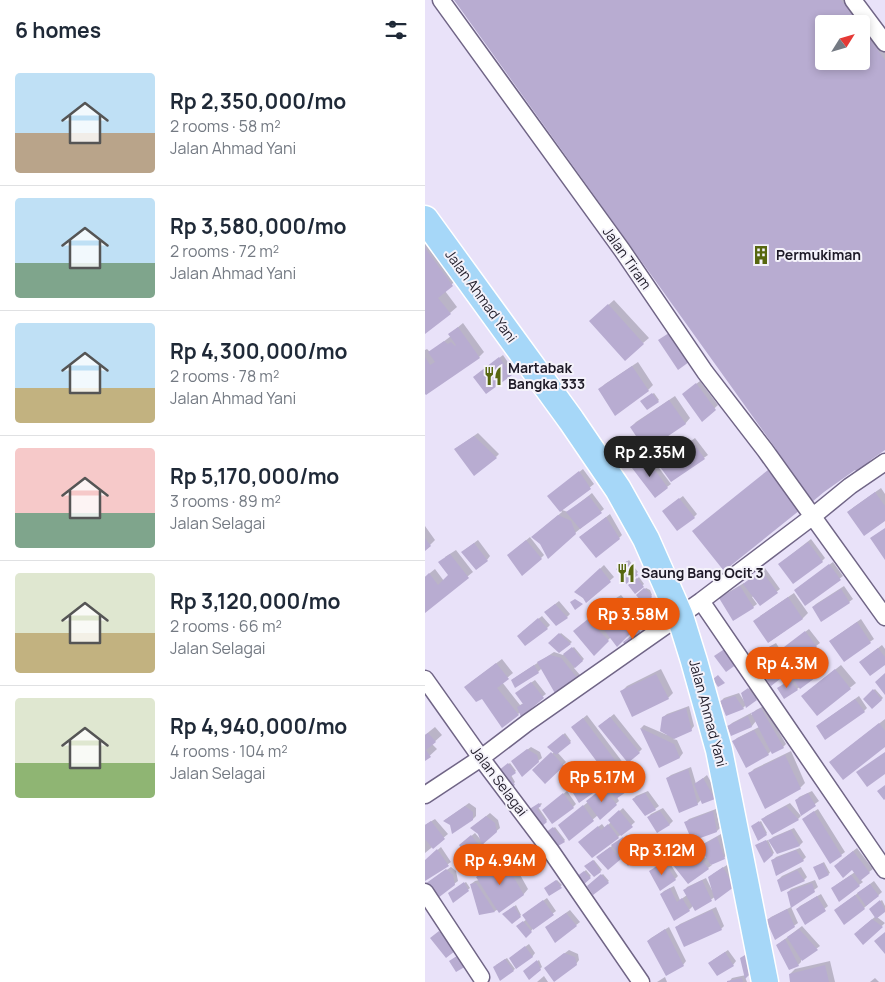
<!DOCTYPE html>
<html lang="en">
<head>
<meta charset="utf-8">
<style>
  :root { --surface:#fff; --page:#f2f2f3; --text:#1f2937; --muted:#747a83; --line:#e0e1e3; --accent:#ea580c }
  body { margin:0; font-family:Manrope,sans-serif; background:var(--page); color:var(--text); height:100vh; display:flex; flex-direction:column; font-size:19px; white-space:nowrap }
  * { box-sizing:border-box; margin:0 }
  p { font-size:16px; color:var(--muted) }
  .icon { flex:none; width:28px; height:28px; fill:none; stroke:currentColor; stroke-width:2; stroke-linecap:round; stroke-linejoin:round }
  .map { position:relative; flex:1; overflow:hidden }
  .sheet { display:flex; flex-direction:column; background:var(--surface); width:425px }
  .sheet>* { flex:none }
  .needle { width:32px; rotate:53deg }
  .buttons { position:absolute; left:390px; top:15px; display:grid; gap:10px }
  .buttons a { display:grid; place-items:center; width:55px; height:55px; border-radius:5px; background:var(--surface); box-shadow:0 2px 8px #0003; font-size:25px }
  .price { position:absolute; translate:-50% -42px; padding:0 11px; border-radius:18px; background:var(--accent); color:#fff; font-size:16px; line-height:32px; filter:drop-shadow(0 1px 2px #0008) }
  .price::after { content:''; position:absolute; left:50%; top:30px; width:15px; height:11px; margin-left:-8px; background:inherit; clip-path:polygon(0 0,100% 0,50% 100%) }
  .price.active { background:#222; color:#fff }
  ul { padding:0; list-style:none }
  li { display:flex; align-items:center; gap:15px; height:125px; padding:0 15px }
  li+li { border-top:1px solid var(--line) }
  li span { display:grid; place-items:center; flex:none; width:140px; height:100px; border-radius:5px; color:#555 }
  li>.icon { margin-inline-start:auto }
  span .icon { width:60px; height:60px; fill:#fffc; stroke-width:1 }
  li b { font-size:21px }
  h2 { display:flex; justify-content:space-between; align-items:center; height:60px; padding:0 15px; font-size:21px }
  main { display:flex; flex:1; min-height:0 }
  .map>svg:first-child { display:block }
  .shadow { fill:#0003; fill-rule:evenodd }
  .building { fill:#b8acd1 }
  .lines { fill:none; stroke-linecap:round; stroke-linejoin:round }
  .minor-casing { stroke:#706586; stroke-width:19 }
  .primary-casing { stroke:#fff; stroke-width:29 }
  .minor { stroke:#fff; stroke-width:16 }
  .primary { stroke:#a6d7f8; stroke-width:26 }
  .labels { text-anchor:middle; stroke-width:4; stroke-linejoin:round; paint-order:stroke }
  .poi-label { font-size:14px; font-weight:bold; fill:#1e1a27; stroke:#f4f2fa; text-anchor:start }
  .street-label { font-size:14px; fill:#1e1a27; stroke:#f4f2fa }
</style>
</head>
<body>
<main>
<section class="sheet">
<h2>6 homes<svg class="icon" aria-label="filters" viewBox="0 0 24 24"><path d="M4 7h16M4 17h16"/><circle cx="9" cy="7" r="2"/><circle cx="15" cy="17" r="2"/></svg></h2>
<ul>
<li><span style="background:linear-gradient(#bfe0f5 60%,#b9a48a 0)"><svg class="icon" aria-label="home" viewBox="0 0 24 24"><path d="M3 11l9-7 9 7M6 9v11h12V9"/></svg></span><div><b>Rp 2,350,000/mo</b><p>2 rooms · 58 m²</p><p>Jalan Ahmad Yani</p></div></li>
<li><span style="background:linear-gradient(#bfe0f5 65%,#7fa58c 0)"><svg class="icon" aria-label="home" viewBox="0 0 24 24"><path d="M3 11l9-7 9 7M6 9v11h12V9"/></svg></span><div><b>Rp 3,580,000/mo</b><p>2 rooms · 72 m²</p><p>Jalan Ahmad Yani</p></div></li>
<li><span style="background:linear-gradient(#bfe0f5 65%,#c2b280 0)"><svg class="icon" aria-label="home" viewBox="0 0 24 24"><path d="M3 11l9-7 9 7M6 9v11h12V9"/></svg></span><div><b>Rp 4,300,000/mo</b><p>2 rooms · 78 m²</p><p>Jalan Ahmad Yani</p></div></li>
<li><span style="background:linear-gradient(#f6c9c9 65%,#7fa58c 0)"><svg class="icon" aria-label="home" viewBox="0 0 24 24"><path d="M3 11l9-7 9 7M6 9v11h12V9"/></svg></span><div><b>Rp 5,170,000/mo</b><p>3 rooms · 89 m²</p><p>Jalan Selagai</p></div></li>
<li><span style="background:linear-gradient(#dfe7d0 60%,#c2b280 0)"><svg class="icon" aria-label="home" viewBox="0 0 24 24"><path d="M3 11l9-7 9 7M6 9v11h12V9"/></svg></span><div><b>Rp 3,120,000/mo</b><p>2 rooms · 66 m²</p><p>Jalan Selagai</p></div></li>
<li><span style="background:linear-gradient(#dfe7d0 65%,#8fb573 0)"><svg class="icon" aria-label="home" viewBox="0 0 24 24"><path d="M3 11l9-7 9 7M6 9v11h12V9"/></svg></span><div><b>Rp 4,940,000/mo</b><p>4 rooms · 104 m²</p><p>Jalan Selagai</p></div></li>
</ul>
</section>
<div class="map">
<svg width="460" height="982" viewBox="0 0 460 982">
  <rect width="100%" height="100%" fill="#e9e2f9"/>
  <path class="shadow" d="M31,0H428L460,45V448H352ZM399,24H436V61H399Z
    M0,233L33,278L20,291L32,307L25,313L0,333Z
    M189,300L224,338L218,343L171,316Z
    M38,323L59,352L54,357L0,392V350L2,349L5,352L26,336L25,334Z
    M78,355L89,371L86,374H53Z
    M213,362L228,385L223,390L190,414L175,389L180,384Z
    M275,381L293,405L277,420L262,391Z
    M229,393L234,400L233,401L218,400Z
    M250,396L265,418L260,424L206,427L211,422Z
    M53,433L74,454L71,457L30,449Z
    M270,438L283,455L246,480L238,461Z
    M225,456L246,484L230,496L212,465Z
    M158,469L169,484L137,510L143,512L167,493L179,509L150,533L113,532L137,512L124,496Z
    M456,488L460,494V520L423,512L429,507Z
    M258,496L272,514L269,517L242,508Z
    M185,514L197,535L194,538L159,534Z
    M0,526L10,540L0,550Z
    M105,537L119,555L116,558L87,552Z
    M386,539L400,558L397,561H358Z
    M53,540L65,556L62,560L41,549Z
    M31,550L48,572L0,611V577L10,569L19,581L25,575L20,557Z
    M204,560L213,572L201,582L194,568Z
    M408,562L418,576L381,604L374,587Z
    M179,565L189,577L162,601L151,592Z
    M340,568L355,589L335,605L329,596L327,597L332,604L328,607L299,595L319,583V584Z
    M214,577L219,584L210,592L205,585Z
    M419,586L428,599L424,602L388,607L391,604Z
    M221,588L225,590L227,595L219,603L213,595Z
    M369,593L383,613L378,618L344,642L335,616Z
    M196,595L217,620L192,645L186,637L169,654L153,628L167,617L171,620L172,619L168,614L173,609Z
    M134,601L145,614L142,617L120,612Z
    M227,604L234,612L224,619L219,610Z
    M117,616L125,625L122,628L97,632Z
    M436,619L449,639L419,660L409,638Z
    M384,629L395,643L391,646L364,644Z
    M136,633L147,642L134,652L125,643Z
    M351,643L367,668L363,671L328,657L331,654Z
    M457,645L460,649V663L439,659Z
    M149,647L159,659L149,668L155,675L152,678L117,668L113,672L90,686L87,680L91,677L129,652L138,655Z
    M394,654L403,666L372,689L359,698L355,687L369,678L370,672Z
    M77,659L88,673L77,682L95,705L99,703L95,690L110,680L121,694L93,714L46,682Z
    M416,665L431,683L392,714L383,691Z
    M236,669L248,693L243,698L197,691L202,686Z
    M325,688L332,698L322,706L321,705L318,708L296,701L299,698L314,693L319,701V692Z
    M450,689L458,698L447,708L439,699Z
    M434,696L442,708L439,711L396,723Z
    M264,706L269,726L266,730L248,739L252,740L258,753L255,757L234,766L216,728L219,725L242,735V734L238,717L242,714Z
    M339,706L361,744L358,747L346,751L343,754L309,741L312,738L334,727L331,721L327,726L307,734L304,726L307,723L326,713V715L331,710Z
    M189,714L217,749L214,752L178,723Z
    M162,715L199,764L195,767L151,724Z
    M460,719V745L411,757Z
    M10,727L17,735L7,744L12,749L0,760V735Z
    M140,733L146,741L133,753L141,762L120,782L109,770L129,752L124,747Z
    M106,747L115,752L117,758L113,761L91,758Z
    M366,751L380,783L375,788L324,774L329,769Z
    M85,763L91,771L86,775L90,782L86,786L74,771Z
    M167,766L180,782L177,785L146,780Z
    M266,767L271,784L282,775L293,795L290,798L278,802L277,799L272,804L242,778L246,775Z
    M198,775L204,778L206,785L192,797L194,801L175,818L173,815L145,839L138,822L163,802L166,798L183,785L184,786Z
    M142,791L151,804L148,807H122Z
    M223,791L234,806L230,809L220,815L208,799L211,796Z
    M387,791L394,801L376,814L371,801L374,797Z
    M44,803L51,808V816L48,819L26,824L20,820Z
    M116,803L117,804L113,807L122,820L116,826L106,809Z
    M365,803L376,816L373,819L348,833L338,819L341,816Z
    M198,808L210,822L193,837L157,839L177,824L180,828L186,822L188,817Z
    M238,808L248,821L245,824L232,831L223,817L226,814Z
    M291,809L295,828L292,831L260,823L264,819Z
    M393,809L420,852L416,855L382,816Z
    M65,813L73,820L75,828L58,843L59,845L50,857L39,842L50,833L56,840L50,825Z
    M10,819L23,834L0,853V839L1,838L0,837V825Z
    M336,821L342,833L341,834L329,825Z
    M130,827L140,840L139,841L122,833Z
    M369,828L378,842L375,845L352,852L345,840L348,837Z
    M296,834L302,854L299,858L285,864L287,865L263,883L246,860L249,857L269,845L281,858L282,857L275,847L278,844Z
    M202,835L214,853L203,864L197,856L183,869L176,854Z
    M343,840L349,853L339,861L333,844Z
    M16,847L26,862L0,880V861Z
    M375,848L381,857L378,860H348L351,857Z
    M432,848L448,869L435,879L438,882L434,885H411L430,872L428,869L414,862Z
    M84,855L103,889L98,895L70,911L54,913L46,884L50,881L54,880L52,877L57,872Z
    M242,859L253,876L250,879L229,868Z
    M169,860L177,870L169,875L162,865Z
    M399,862L405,873L394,879L391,866Z
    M302,865L311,883L270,910L268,906L264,910L236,894L239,891L249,886L255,900L262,895L259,891L262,887L281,878L287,890L288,874Z
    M26,867L31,871L33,881L29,884L4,882Z
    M376,867L382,877L379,880H353L357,876Z
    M161,870L166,876L157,884L153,877Z
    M178,874L184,881L168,893L163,887Z
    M132,880L137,885L125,895L122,887Z
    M390,880L393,887L367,906L363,892L366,889Z
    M449,881L457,892L439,908L419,923L414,907Z
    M41,882L45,888L29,901L26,892Z
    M396,894L403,906L381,923L372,909L375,906Z
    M122,898L131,911L107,929V930L101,936L93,926L102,919V912Z
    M457,900L460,906V911L452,917L460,923L438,943L434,930L451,916L445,909Z
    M91,905L96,915L95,916L80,913Z
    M291,907L299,926L296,929L251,927L255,924Z
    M366,907L373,923L351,938L343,920L346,917Z
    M145,910L155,922L131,941L125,924Z
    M377,926L395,946L376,960V962L373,965L356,942Z
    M244,927L261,961L258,965L223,941L226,938Z
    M18,929L33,947L21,956L7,938Z
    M104,944L110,953L107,957L89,955Z
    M144,950L153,954L154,960L151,964L124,965Z
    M303,950L311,961L308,965L288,960Z
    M322,955L326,971L320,977L322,982H304L307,978L321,975L318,957Z
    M82,958L90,969L76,979L71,965Z
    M114,960L117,967L104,978L100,971Z
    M405,961L410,982H367L365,974L370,969Z
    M119,976L123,982H112Z
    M240,977L242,982H232Z
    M450,978L454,982H445Z"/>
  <path class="building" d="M29,0H416L434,24H399V61H436V27L460,60V450L447,459L432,472L430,470L399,492L387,502L348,451L351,449Z
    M0,248L28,286L13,298L26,314L0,334Z
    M183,304L219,344L200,361L164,321Z
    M33,327L55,358L1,395L0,394V357L5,365L10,362L3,352L19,341L23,344L26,342L30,346L31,345L23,334Z
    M244,333L264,362L253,370L233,340Z
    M74,357L87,375L61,394L48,377Z
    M207,366L224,391L190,416L173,389Z
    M271,383L291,410L277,422L257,394Z
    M227,393L234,402L222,410L215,401Z
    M244,400L261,424L221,451L205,427Z
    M49,436L72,458L49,476L29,449Z
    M266,440L280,459L246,482L233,464Z
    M221,458L243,488L230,498L207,468Z
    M343,470L375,510L299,571L267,531Z
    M154,471L166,489L135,512L122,496Z
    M450,492L460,506V521L439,536L422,512Z
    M164,496L177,513L155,529L141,512Z
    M254,498L270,518L252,531L237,511Z
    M133,515L146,521L151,534L123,559L115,544L106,537Z
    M181,517L195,539L171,558L154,537Z
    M460,528V560L445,538Z
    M0,538L6,546L0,551Z
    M101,540L117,559L97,576L82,555Z
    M383,542L398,562L368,584L353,564Z
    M49,543L63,561L51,570L36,552Z
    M25,554L44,578L0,613V577L4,573L13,585L23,575L13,562Z
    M202,561L213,575L201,584L191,569Z
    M404,564L416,580L380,606L369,590Z
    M175,568L186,582L161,603L158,598L149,592Z
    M336,570L353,593L335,606L318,584Z
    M212,578L219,587L210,594L203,585Z
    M315,586L329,608L308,621L294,598Z
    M219,588L224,592L227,597L219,605L211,595Z
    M416,589L425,603L396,622L387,607Z
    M363,597L378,619L343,643L328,621Z
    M150,599L158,604L150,610L145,602Z
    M191,599L213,626L192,647L167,614Z
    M130,604L143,618L131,626L119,612Z
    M225,604L234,614L224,621L216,611Z
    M113,618L123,629L100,646L92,636Z
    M163,619L184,641L169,656L148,631Z
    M432,622L446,643L419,662L404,641Z
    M214,630L219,637L203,649L198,642Z
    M380,631L392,647L371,663L359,647Z
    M134,633L146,644L134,653L123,643Z
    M348,645L364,672L346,686L326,657Z
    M147,647L158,661L150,668L138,654Z
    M301,648L312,664L301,672L289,656Z
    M453,648L460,657V665L445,676L434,662Z
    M125,655L136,658L153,679L131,695L112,662Z
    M390,657L401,670L375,689L365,675Z
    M71,663L84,679L72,688L94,715L77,728L57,699L51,702L39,687Z
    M109,665L114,673L90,688L86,680Z
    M410,669L426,689L392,716L376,696Z
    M460,673V695L450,682Z
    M231,674L244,699L207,717L195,691Z
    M293,675L300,683L293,687L288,679Z
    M365,680L373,690L359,699L352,688Z
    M106,682L119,698L96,717L92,707L98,704L90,693Z
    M323,688L332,700L321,708L316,693Z
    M448,689L457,700L447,709L438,699Z
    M310,696L319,709L301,716L295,701Z
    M430,699L440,712L400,740L391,726Z
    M261,708L267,731L249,739L235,731L237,717Z
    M336,708L359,748L347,754L326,713Z
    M323,716L327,727L306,736L302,726Z
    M185,717L215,753L203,763L173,726Z
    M158,718L196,768L184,778L146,727Z
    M454,723L460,731V747L418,780L404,762Z
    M215,728L249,744L255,758L234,768Z
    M329,730L344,755L321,768L307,741Z
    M3,733L11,742L1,750L6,757L0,761V735Z
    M138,734L146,743L131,755L122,747Z
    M102,749L112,755L114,762L97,777L86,761Z
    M126,752L139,766L120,784L107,770Z
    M460,752V774L442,787L431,772Z
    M360,755L376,789L340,809L323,773Z
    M83,763L91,773L85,777L90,785L86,788L73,771Z
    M163,768L178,786L154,803L142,783Z
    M263,769L273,805L254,813L241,778Z
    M194,777L201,782L204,790L191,799L182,787Z
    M278,778L290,799L277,804L269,784Z
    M460,785V799L459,800L452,791Z
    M179,787L192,805L175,820L161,801Z
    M138,793L149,808L127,824L117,810Z
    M220,793L231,810L220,816L207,799Z
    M383,793L391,806L376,816L370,800Z
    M114,803L116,806L112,809L122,822L116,827L103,810Z
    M158,805L169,821L144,841L133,825Z
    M40,806L48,812V820L27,834L25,825L18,821Z
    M361,806L374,820L347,835L336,819Z
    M194,810L208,827L196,836L183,820Z
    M235,811L245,825L232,833L222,817Z
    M288,811L292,832L267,841L259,822Z
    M389,811L417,856L405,864L377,819Z
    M61,816L70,823L72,832L57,845L53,834L45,828Z
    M6,821L20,839L8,849L0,839V825Z
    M334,821L342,835L333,841L326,826Z
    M183,824L194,838L167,858L153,842L173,826L176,830Z
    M128,827L140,842L133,846L120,833Z
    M366,830L375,846L352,854L343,840Z
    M46,835L57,849L47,862L34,845Z
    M198,837L212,858L203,866L186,845Z
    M292,837L300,859L286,865L274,847Z
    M341,840L348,855L339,863L330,845Z
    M185,847L196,859L183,870L171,857Z
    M266,848L284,869L263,884L244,860Z
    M12,849L24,866L0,881V860Z
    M371,850L379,861L351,876L346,860Z
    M428,851L445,873L435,881L427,870L418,878L409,866Z
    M78,859L99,895L74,913L51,877Z
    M168,860L176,872L169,877L159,866Z
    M239,862L251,880L235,891L224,871Z
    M398,863L404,875L394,880L388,867Z
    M298,867L309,887L290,901L283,877Z
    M21,869L28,875L30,885L9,901L0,884Z
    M372,870L380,881L356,892L352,880Z
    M159,871L166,878L157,886L151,877Z
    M176,874L184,883L168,895L162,886Z
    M426,875L435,886L414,902L406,888Z
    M131,880L137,888L124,896L119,888Z
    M277,880L287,901L270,911L258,890Z
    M39,882L44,891L28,903L23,893Z
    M51,883L70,912L54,915L45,884Z
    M387,883L390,892L366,908L362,892Z
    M445,884L454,896L441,906L432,893Z
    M245,888L252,902L257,898L265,911L249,921L235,894Z
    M430,895L440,909L419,925L409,910Z
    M392,896L401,911L380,925L371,909Z
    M118,900L129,915L108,930L97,915Z
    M455,900L460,910V912L451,919L444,909Z
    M89,906L96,917L87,924L77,914Z
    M362,909L370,927L350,940L341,920Z
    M287,910L297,930L259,947L250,927Z
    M141,913L152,926L130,943L120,927Z
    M447,919L458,927L438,945L429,934Z
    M98,921L107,932L101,938L91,926Z
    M240,929L259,966L241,976L222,941Z
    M374,929L393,950L377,961L362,937Z
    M14,931L30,951L21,958L5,938Z
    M460,932V954L449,941Z
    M360,939L374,966L364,970L351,945Z
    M100,946L108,957L91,969L84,958Z
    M300,952L309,966L292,976L283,963Z
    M139,953L150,957L152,965L129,982L119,968Z
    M35,954L43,965L31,972L24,961Z
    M320,955L325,974L320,979L315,958Z
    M80,959L89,971L75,981L68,967Z
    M112,960L116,970L104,980L98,971Z
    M400,965L404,982H365L364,974Z
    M317,978L318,982H302V981Z"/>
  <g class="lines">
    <g class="minor-casing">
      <path id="minor" d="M16,0L197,250L280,372L340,450L460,617
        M428,0L460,43
        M276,601L460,870
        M0,679L56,758L126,851L216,982
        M0,795L56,758L102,723L276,601L387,517L425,486L460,462
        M0,892L56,977"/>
    </g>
    <g class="primary-casing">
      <path id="primary" d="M0,219L146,420L193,489L221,539L255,616L269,661L294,750L340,982"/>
    </g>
    <use href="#minor" class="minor"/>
    <use href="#primary" class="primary"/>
  </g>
  <defs>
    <g id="building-bare" transform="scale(1.5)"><path d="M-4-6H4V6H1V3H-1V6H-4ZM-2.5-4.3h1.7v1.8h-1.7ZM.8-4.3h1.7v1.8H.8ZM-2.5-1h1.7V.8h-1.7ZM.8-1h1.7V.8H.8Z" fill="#57670f" stroke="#f4f2fa" stroke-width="2.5" paint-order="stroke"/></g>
    <g id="restaurant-bare" transform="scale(1.5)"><path d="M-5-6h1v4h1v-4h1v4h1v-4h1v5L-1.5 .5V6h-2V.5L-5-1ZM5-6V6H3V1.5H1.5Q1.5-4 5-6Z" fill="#57670f" stroke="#f4f2fa" stroke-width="2.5" paint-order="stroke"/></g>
  </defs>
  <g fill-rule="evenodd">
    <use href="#building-bare" x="336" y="255"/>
    <use href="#restaurant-bare" x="68" y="376"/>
    <use href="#restaurant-bare" x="201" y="573"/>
  </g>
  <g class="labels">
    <g class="poi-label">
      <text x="351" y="260">Permukiman</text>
      <text x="83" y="373">Martabak<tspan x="83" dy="16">Bangka 333</tspan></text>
      <text x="216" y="578">Saung Bang Ocit 3</text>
    </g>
    <g class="street-label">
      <text transform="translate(202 258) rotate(55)" y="5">Jalan Tiram</text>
      <text transform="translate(56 296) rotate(54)" y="5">Jalan Ahmad Yani</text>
      <text transform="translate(283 713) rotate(75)" y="5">Jalan Ahmad Yani</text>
      <text transform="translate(74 781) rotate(53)" y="5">Jalan Selagai</text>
    </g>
  </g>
</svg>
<div class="buttons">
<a><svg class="needle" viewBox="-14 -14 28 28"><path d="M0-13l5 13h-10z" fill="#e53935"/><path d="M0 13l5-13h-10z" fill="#747a83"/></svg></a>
</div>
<b class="price active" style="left:225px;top:478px">Rp 2.35M</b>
<b class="price" style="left:208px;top:640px">Rp 3.58M</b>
<b class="price" style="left:362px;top:689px">Rp 4.3M</b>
<b class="price" style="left:177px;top:803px">Rp 5.17M</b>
<b class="price" style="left:237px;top:876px">Rp 3.12M</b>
<b class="price" style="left:75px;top:886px">Rp 4.94M</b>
</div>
</main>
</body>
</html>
